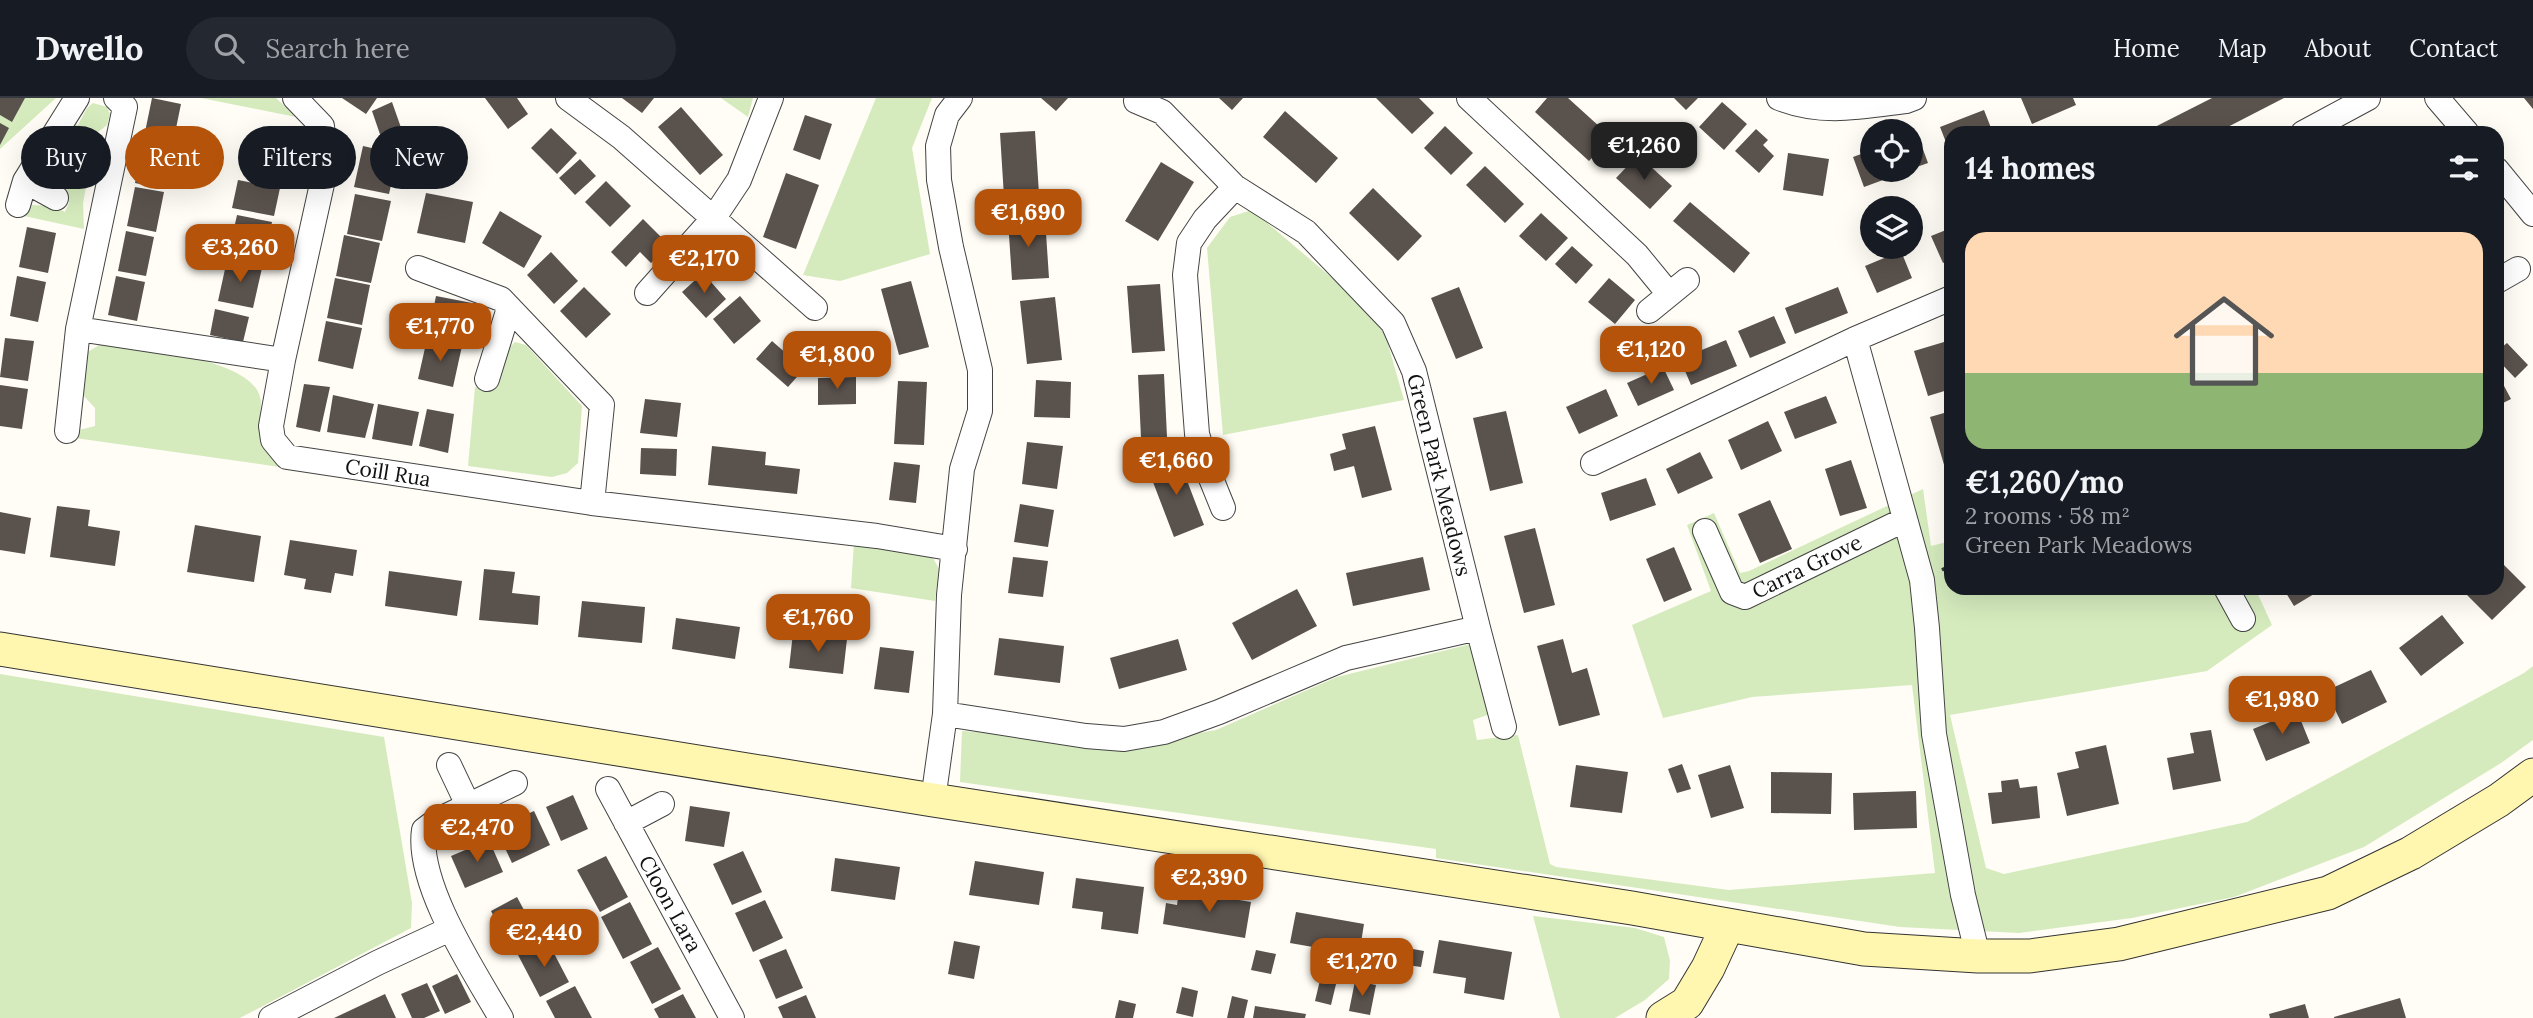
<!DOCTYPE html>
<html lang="en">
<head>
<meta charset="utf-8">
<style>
  :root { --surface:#171b24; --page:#242831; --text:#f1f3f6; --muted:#9ea1a6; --line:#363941; --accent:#b45309 }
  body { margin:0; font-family:Lora,serif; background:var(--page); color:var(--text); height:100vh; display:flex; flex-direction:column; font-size:26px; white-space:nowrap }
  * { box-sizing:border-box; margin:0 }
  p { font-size:23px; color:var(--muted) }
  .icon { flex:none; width:38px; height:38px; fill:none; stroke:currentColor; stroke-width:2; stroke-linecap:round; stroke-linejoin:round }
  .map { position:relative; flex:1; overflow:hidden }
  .sheet { position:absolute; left:1944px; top:28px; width:560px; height:469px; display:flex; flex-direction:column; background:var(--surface); border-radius:21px; box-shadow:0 7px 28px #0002 }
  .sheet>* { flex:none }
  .banner { position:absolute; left:21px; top:28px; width:665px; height:63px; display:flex; gap:14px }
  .controls { position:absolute; left:1860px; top:21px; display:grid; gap:14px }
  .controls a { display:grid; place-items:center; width:63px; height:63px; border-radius:50%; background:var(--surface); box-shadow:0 7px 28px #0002; font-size:35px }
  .price { position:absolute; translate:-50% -60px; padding:0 16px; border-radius:14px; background:var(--accent); color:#fff; font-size:23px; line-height:46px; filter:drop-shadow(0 2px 4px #0008) }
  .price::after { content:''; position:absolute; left:50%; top:42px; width:21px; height:16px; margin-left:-10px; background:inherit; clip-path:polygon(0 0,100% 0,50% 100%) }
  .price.on { background:#222; color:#fff }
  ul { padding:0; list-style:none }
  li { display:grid; align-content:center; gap:14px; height:371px; padding:0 21px }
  li span { display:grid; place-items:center; height:217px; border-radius:21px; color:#555 }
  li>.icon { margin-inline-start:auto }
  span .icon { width:126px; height:126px; fill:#fffc; stroke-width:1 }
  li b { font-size:30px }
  h2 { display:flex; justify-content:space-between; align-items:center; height:84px; padding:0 21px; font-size:30px }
  .tag { padding:0 24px; border-radius:32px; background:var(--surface); box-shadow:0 7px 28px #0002; font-size:24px; line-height:63px }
  .tag.on { background:var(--accent); color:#fff }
  header { display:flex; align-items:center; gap:42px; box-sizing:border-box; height:98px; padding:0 35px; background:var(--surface); border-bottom:2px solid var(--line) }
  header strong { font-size:33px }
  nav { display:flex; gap:38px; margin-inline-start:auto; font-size:24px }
  .search { width:490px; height:63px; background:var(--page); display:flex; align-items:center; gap:18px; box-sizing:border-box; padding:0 24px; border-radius:38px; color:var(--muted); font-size:26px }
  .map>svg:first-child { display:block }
  .green { fill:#d5ebbd }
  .building { fill:#5a524d }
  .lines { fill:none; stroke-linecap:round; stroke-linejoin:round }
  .minor-casing { stroke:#444; stroke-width:26 }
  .secondary-casing { stroke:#333; stroke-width:35 }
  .path { stroke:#333; stroke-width:3.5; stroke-dasharray:7 3.5; stroke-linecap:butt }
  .minor { stroke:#fff; stroke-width:24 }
  .secondary { stroke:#fff6b0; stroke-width:33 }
  .labels { text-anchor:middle; stroke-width:7; stroke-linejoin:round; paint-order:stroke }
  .street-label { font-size:21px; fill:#111; stroke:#fff }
</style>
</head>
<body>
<header>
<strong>Dwello</strong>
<div class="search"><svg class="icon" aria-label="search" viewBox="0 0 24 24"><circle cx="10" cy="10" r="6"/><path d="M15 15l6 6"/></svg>Search here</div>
<nav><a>Home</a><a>Map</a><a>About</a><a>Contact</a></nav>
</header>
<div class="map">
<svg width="2533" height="920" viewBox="0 0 2533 920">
  <rect width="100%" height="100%" fill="#fffdf5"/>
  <path class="green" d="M0,0H56L0,51Z
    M201,0H276L296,19Z
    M721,0H753L748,19Z
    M876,0H932L912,50L930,156L840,183L803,177Z
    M93,5L107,9L110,16L107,27L98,34L95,42L83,105L84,131L24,118L30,107L52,108L65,114L69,105L67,95L48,83L43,72L71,25L78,27L87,10Z
    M1252,112L1345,191L1385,236L1404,302L1223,337L1207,150L1230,119Z
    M515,244L526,247L582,308L578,365L567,375L552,379L468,368L475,289L495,292L499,260Z
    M101,246C137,251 250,259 260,299C262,305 260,314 261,321C261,342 267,353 280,369L75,340L79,332L95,328V310L82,296L86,255Z
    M1923,391L1931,448L1951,443V490H2255L2272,527L2207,573L1950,617L1986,770L2004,776L2247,724L2524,575L2533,568V642L2501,665L2364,749L2234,799L2132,820L2019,835L1900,829L1436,760V751L960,684L962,633L1143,645L1216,632L1337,579L1475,545L1493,615L1473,622L1477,642L1518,637L1550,766L1556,769L1729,792L1935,775L1912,587L1752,599L1663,620L1632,527L1711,493L1687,427L1714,415L1740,475L1749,473Z
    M854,444L933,460L939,471L935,503L851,490Z
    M0,576L384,639L412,805L411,830L240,920H0Z
    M1533,818L1635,830L1664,839L1670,863L1669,881L1645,902L1615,920H1560Z"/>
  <path class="building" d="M0,0H25L12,24L0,17Z
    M152,0L181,6L173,45L144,39Z
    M342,0H377L366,16Z
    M485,0H517L528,16L508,31Z
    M622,0H654L642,15Z
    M1041,0H1068L1056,13Z
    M1219,0H1243L1232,12Z
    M1376,0H1419L1434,15L1412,36Z
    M1547,0H1568L1611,39L1589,63L1535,14Z
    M1674,0H1698L1686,12Z
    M2021,0H2073L2076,7L2032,26Z
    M2212,0H2284L2216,35H2143Z
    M2524,0H2533V11Z
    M392,4L405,41L383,45L372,13Z
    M1722,4L1747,26L1724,52L1699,29Z
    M681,9L723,57L700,77L658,29Z
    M1984,12L1993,35H1951V57L1940,29Z
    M1285,13L1338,60L1316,85L1263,39Z
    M805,17L832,26L820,62L793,52Z
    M0,25L9,30L0,47Z
    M1445,28L1473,55L1451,77L1424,50Z
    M551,30L577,55L557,76L531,50Z
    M1756,31L1768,42L1763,47L1774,58L1759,75L1735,53Z
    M1035,33L1039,96L1004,99L1000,35Z
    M1917,35L1928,65L1911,71V38Z
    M267,38L296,48L291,84L261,76Z
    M143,46L172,52L164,91L135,85Z
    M363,48L398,56L389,96L354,89Z
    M1872,52V72H1910L1864,89L1853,59Z
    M1788,55L1829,61L1823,98L1783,92Z
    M1638,57L1672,88L1650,111L1616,80Z
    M580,61L596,78L575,97L559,80Z
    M1161,64L1194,84L1158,143L1125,123Z
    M1485,68L1524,106L1505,125L1466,87Z
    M786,75L819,87L796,151L763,139Z
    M238,82L280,90L274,118L232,110Z
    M606,83L631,108L610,129L585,104Z
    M135,89L164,94L156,134L127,128Z
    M1373,90L1422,138L1398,163L1349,115Z
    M426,95L473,104L465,145L417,135Z
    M355,96L391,103L382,143L347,136Z
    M1690,104L1750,155L1734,175L1673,123Z
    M500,113L542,138L524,170L482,145Z
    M1541,115L1568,140L1546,163L1519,138Z
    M237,117L272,124L264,165L228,157Z
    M1045,120L1049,180L1012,182L1008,122Z
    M643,121L669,147L651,165L640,154L626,169L611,154Z
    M27,129L56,135L48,175L19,169Z
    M1951,130V162L1943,165L1931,138Z
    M126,133L154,139L146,178L118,173Z
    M344,137L380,145L371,185L336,178Z
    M1572,148L1593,167L1576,186L1555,166Z
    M1901,153L1912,180L1877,195L1865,168Z
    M551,154L578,183L554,206L527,177Z
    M227,162L262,170L253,210L218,203Z
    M703,175L726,201L706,220L682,194Z
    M17,178L46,184L38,224L10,218Z
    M116,178L145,184L137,223L108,217Z
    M335,180L370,187L362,227L327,220Z
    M1609,180L1635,202L1615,226L1588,204Z
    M911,183L929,249L899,257L881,191Z
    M1160,186L1165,253L1132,255L1127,188Z
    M584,189L611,216L586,240L560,213Z
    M1459,189L1483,250L1456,261L1431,200Z
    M1838,189L1848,215L1795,236L1785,210Z
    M436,198L472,205L463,245L428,238Z
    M740,198L761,223L734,246L713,221Z
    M1055,199L1062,262L1027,266L1020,203Z
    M215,211L249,219L243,244L210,237Z
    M1774,218L1786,245L1750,260L1738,233Z
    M326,223L362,230L353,271L318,263Z
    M5,240L34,243L28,283L0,279Z
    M427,241L462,248L453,289L418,281Z
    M1726,242L1737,268L1691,287L1680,261Z
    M772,243L804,271L788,289L756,261Z
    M1944,244L1951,266V291L1928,298L1914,253Z
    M2507,245L2528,267L2515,280L2497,261V253Z
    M1663,269L1674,292L1638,308L1627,285Z
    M1164,276L1167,339L1141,340L1138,277Z
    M856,279V306L818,307V280Z
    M1036,282L1071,284L1070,320L1034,319Z
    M898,283L927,284L924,347L894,346Z
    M304,286L330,289L320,334L296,329Z
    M2503,286L2511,301L2497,308V289Z
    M0,287L28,291L22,331L0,328Z
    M1606,291L1618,318L1579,336L1566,309Z
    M333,297L374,306L365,340L327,334Z
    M1826,298L1837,325L1795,341L1784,314Z
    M645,301L681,305L677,339L640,335Z
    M378,306L419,314L412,348L372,341Z
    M427,311L454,316L448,355L419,348Z
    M1506,313L1523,385L1490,393L1473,320Z
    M1951,313V375L1947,377L1930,319Z
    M1768,323L1782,353L1741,372L1728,342Z
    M1375,328L1392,392L1362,400L1354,368L1334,373L1330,356L1346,351L1342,336Z
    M1027,344L1063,348L1057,391L1022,386Z
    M712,348L766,354L765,367L800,371L797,396L708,387Z
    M641,350L677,351L676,378L640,376Z
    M2497,353L2504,366L2497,369Z
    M1700,354L1713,380L1678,396L1666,371Z
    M1178,359L1204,427L1174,439L1148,371Z
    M1851,362L1867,410L1840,418L1825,371Z
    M894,364L920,367L916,405L889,402Z
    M1646,380L1656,407L1610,423L1601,395Z
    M1770,402L1792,451L1760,465L1738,416Z
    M1020,406L1054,412L1048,449L1014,444Z
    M57,408L90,412L88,428L120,433L115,468L50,459Z
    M0,414L31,420L25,456L0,452Z
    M195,427L261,438L254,484L187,474Z
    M1535,430L1555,507L1524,515L1504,438Z
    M290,442L357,452L353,478L335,475L331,495L304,491L306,481L284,477Z
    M1674,449L1692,492L1664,504L1646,461Z
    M1013,459L1048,463L1043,499L1008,495Z
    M1423,459L1430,492L1353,508L1346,475Z
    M2497,460L2526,489L2492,522L2460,490H2497Z
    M484,471L515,474L512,495L540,498L538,527L479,522Z
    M389,473L462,483L457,518L385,508Z
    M2283,490H2324L2294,508Z
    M1297,491L1317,528L1252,562L1232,525Z
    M582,503L645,509L642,545L578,539Z
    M2442,517L2464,545L2421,578L2399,550Z
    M676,520L740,529L735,561L672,551Z
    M793,535L847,541L843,576L789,570Z
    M999,540L1064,548L1060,585L994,577Z
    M1178,541L1187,572L1119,591L1110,560Z
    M1563,541L1572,575L1587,570L1600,617L1559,628L1537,548Z
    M880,549L914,553L909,595L874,591Z
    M2371,572L2387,604L2342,626L2326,593Z
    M2297,613L2310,645L2266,663L2253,631Z
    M2211,632L2221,683L2173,692L2167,660L2194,655L2190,635Z
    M2106,647L2119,706L2067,718L2057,675L2079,670L2075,654Z
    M1682,666L1691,691L1677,695L1668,671Z
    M1576,667L1628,674L1622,715L1570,709Z
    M1730,667L1744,710L1711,720L1698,677Z
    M1771,674L1832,675L1831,716L1771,715Z
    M2018,681L2020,690L2037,688L2040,720L1992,726L1988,695L2002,694L2001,683Z
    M1916,693L1917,730L1854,732L1853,695Z
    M573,697L588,731L561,743L546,709Z
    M690,708L730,714L724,749L685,743Z
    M534,713L550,747L512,765L496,731Z
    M489,742L503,774L465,790L451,758Z
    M743,753L762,794L732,807L713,766Z
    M606,758L628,799L600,814L577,772Z
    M835,760L900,769L895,802L831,793Z
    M975,763L1044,774L1039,807L969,797Z
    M1076,780L1144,789L1138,836L1101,831L1103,814L1072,810Z
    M1179,792L1251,804L1245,840L1163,826L1166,805L1177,807Z
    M517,799L539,840L512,853L491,813Z
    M765,802L783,840L753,854L735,815Z
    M630,804L652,846L623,861L601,819Z
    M1296,814L1364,826L1359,857L1290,845Z
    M547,842L569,884L540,899L518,857Z
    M1439,842L1512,854L1504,902L1464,895L1466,880L1433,875Z
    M954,843L980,848L974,881L948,876Z
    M1396,848L1424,853L1421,869L1393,865Z
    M658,849L681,891L652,906L630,864Z
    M786,851L803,890L776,901L759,862Z
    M1256,852L1276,856L1271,876L1251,872Z
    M457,876L471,904L445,916L432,888Z
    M1321,878L1337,882L1331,907L1315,903Z
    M1355,883L1376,887L1370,917L1349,913Z
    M427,885L440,913L424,920H412L401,896Z
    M575,888L592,920H555L546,903Z
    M1182,889L1198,893L1193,919L1176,915Z
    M385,896L396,920H334Z
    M683,896L696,920H659L654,911Z
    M806,897L816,920H783L778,909Z
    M1232,898L1248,902L1244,920H1227Z
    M2400,900L2406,920H2334V919Z
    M1119,902L1136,906L1133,920H1115Z
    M2305,906L2309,920H2270L2269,916Z
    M1255,908L1306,916L1305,920H1253Z"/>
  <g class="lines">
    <g class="minor-casing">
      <path id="minor" d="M295,0L322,28L326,68L283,262L271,328L273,342L287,359L592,405
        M568,0L621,39L815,210
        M1469,0L1637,157L1669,196
        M1779,0C1822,17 1860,9 1906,3L1914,0
        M2437,0L2467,35
        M1136,3L1162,14L1235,89
        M2303,35L2368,0
        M2497,72L2533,116
        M25,83L56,100
        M18,107L25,83L77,0
        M418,170L501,201L602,307L592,405L877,438L955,451
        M2497,183L2518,171
        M647,195L713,121L739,82L771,0
        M1649,213L1687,182
        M78,231L283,262
        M1855,241L1922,482L1927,530L1934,636L1963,797L1978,858
        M487,281L509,210
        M67,333L78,231L125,9L116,0
        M1593,365L1855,241L1951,200
        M1705,433L1732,494L1745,499L1904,422
        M2226,490L2243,521
        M1478,530L1504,629
        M945,616L1086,638L1124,641L1164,634L1219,614L1346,560L1478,530L1414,273L1393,225L1306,134L1235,89L1205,121L1189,145L1185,177L1197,336L1208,373L1223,410
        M449,667L468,707
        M608,691L732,920
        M933,702L945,616L949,497L962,371L980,313V272L951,149L939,82L938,48L947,17L960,0
        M626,725L662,706
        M271,920L377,865L450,831
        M501,920C474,873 416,786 424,732L436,723L515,685"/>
    </g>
    <g class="secondary-casing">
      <path id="secondary" d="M0,551L933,702L1632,810L1864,851L1978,858H2030L2119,846L2328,795L2411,755L2499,702L2533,677
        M1663,920L1687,905L1708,870L1727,829"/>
    </g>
    <path class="path" d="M1942,472L1951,467"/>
    <use href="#minor" class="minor"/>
    <use href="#secondary" class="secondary"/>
  </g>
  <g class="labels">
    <g class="street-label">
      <text transform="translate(388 375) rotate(9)" y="7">Coill Rua</text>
      <text transform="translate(1439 377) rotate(76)" y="7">Green Park Meadows</text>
      <text transform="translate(1807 469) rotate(-26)" y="7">Carra Grove</text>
      <text transform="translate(670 806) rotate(61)" y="7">Cloon Lara</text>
    </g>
  </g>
</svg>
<div class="controls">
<a><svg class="icon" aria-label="locate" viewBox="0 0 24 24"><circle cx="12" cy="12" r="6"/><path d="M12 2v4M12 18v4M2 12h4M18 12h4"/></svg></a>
<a><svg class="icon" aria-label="layers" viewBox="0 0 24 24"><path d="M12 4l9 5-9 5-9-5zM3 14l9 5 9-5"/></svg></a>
</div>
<b class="price on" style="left:1644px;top:84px">€1,260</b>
<b class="price" style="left:1028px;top:151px">€1,690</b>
<b class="price" style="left:240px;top:186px">€3,260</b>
<b class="price" style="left:704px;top:197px">€2,170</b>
<b class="price" style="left:440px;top:265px">€1,770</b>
<b class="price" style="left:1651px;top:288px">€1,120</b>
<b class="price" style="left:837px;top:293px">€1,800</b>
<b class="price" style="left:1176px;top:399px">€1,660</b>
<b class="price" style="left:818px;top:556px">€1,760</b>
<b class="price" style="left:2282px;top:638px">€1,980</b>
<b class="price" style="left:477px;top:766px">€2,470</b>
<b class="price" style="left:1209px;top:816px">€2,390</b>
<b class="price" style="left:544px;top:871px">€2,440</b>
<b class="price" style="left:1362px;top:900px">€1,270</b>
<div class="banner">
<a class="tag">Buy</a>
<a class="tag on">Rent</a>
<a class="tag">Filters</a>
<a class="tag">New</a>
</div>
<section class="sheet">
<h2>14 homes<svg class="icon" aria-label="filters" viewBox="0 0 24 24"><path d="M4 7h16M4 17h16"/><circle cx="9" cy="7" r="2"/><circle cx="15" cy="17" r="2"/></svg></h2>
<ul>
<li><span style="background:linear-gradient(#ffd9b3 65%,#8fb573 0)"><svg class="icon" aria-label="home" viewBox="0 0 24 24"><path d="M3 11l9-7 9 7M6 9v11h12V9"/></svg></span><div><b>€1,260/mo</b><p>2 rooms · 58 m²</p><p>Green Park Meadows</p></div></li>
</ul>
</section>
</div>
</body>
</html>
